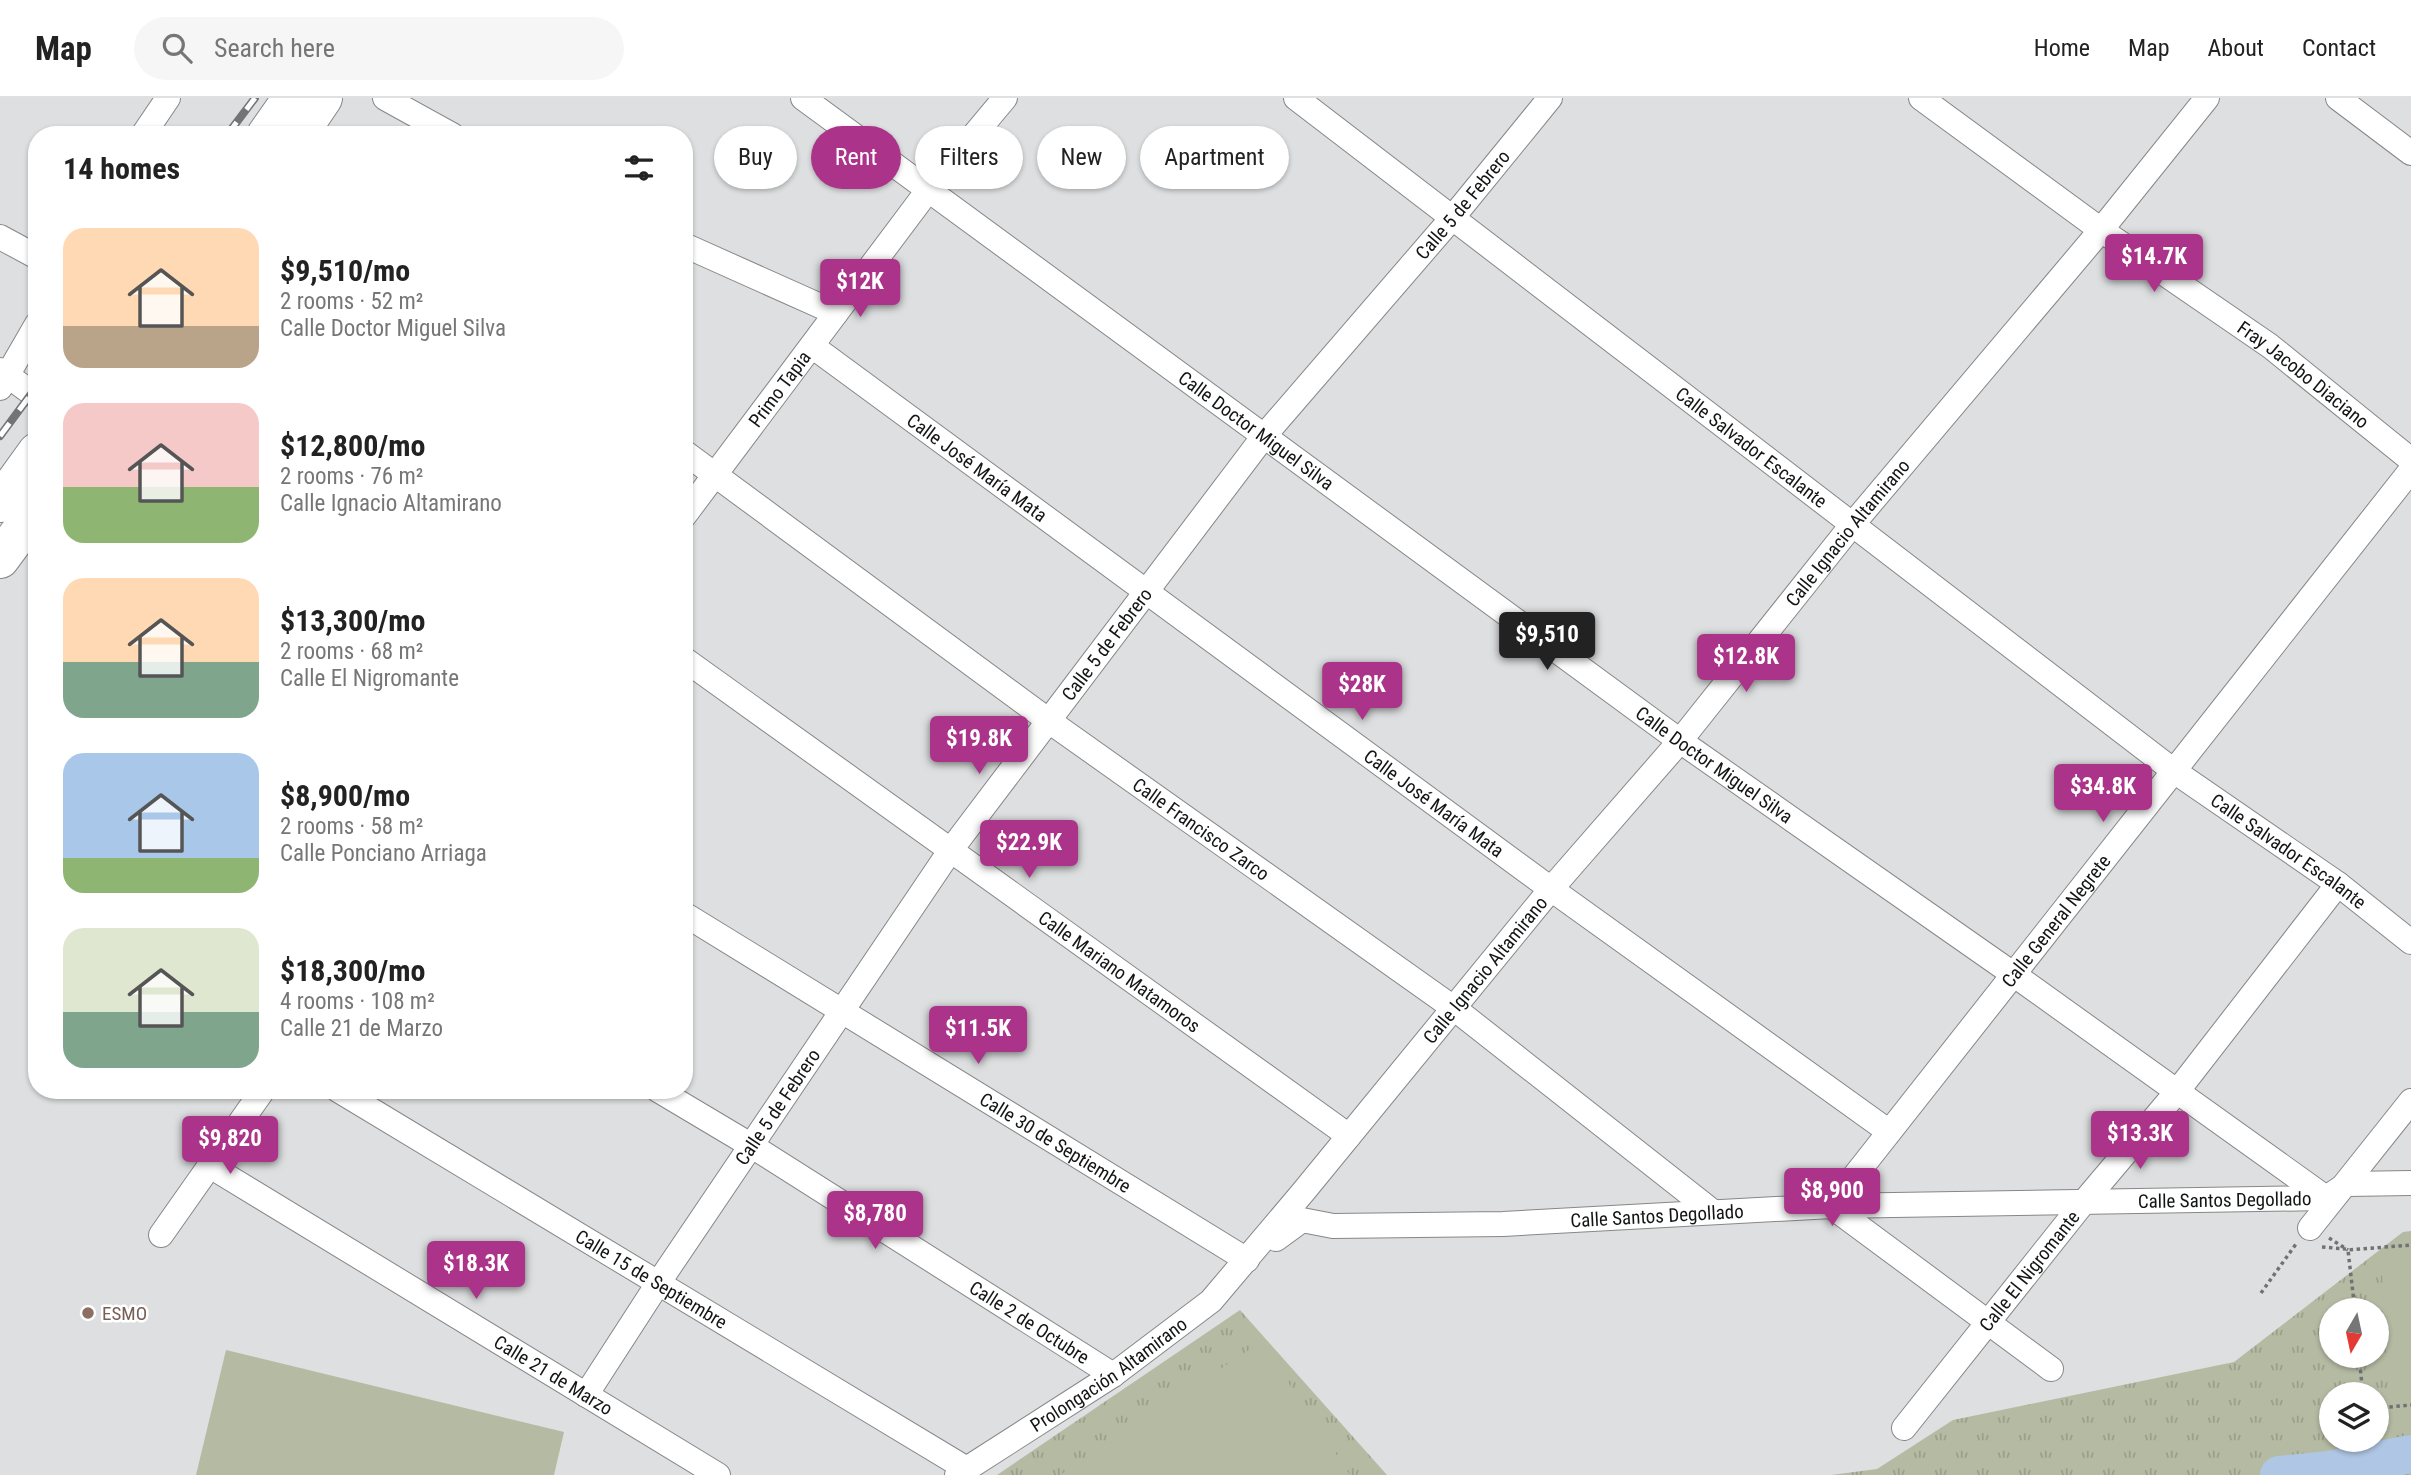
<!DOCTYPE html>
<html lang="en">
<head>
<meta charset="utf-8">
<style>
  :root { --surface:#fff; --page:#f6f6f6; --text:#222; --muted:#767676; --line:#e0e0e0; --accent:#ab3389 }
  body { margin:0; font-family:"Roboto Condensed",sans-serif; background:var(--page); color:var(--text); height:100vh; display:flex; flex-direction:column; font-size:26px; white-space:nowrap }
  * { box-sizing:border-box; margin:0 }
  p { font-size:23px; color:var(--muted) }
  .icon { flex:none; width:38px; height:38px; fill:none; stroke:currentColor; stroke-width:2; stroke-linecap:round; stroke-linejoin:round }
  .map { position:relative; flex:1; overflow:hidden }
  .panel { position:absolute; left:28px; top:28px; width:665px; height:973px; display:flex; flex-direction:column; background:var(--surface); border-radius:28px; box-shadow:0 2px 5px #0004 }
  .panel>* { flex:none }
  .hud { position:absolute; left:714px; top:28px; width:665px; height:63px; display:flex; gap:14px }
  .needle { width:46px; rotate:189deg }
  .fabs { position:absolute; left:2319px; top:1200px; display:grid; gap:14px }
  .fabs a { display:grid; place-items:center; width:70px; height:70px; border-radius:50%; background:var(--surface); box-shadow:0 2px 5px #0004; font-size:35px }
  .price { position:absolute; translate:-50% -60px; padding:0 16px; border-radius:7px; background:var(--accent); color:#fff; font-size:23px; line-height:46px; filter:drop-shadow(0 2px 4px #0008) }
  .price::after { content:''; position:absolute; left:50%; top:42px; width:21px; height:16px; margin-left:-10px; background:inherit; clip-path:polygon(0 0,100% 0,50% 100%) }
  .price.selected { background:#222; color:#fff }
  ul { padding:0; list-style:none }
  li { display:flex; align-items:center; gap:21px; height:175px; padding:0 35px }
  li span { display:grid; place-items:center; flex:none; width:196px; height:140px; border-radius:21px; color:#555 }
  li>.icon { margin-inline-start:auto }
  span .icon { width:84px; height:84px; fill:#fffc; stroke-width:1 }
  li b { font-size:30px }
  h2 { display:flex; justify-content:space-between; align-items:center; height:84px; padding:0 35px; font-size:30px }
  .pill { padding:0 24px; border-radius:32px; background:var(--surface); box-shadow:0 2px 5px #0004; font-size:24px; line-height:63px }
  .pill.selected { background:var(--accent); color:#fff }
  header { display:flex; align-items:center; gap:42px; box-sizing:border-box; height:98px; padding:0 35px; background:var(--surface); border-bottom:2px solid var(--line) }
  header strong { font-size:33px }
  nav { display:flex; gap:38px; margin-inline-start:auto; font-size:24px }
  .search { width:490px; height:63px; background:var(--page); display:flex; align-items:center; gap:18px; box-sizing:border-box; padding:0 24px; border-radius:38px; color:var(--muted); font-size:26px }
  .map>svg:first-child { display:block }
  .park { fill:url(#park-tufts); fill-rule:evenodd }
  .pitch { fill:#b5baa3 }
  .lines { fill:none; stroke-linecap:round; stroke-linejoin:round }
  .river { stroke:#afc6e5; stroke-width:38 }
  .street-casing { stroke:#878789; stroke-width:26 }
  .primary-casing { stroke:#878789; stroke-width:40 }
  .path { stroke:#717273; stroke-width:3.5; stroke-dasharray:3.5 3.5; stroke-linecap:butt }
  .street { stroke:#fff; stroke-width:24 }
  .primary { stroke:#fff; stroke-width:38 }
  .rail-casing { stroke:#737475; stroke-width:8 }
  .rail { stroke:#fff; stroke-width:5; stroke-dasharray:16; stroke-linecap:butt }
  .education-dot { fill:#8d6e63; stroke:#fff; stroke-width:2.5 }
  .labels { text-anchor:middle; stroke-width:5; stroke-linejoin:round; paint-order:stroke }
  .street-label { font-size:19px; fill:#131414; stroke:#fff }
  .education-label { font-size:19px; fill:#785e54; stroke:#fff; text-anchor:start }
</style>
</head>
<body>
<header>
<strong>Map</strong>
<div class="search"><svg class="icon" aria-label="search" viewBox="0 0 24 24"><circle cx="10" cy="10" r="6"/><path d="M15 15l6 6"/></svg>Search here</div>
<nav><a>Home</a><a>Map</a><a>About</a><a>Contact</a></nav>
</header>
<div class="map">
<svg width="2411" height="1377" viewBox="0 0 2411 1377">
  <defs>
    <pattern id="park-tufts" width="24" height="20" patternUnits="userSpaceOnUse" patternTransform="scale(1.75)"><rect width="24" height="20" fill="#b5baa3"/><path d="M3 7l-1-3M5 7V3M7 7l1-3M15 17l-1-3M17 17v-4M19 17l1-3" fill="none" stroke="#9b9f8b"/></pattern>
  </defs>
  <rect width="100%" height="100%" fill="#dedfe0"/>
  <path class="park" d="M2411,1133V1377H1831L1877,1371L1953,1322L2234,1264L2403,1134ZM2331,1213H2376V1258H2331ZM2331,1297H2376V1342H2331Z
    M1240,1212L1387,1377H997Z"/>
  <path class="pitch" d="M2411,1155V1307L2389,1309L2381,1156Z
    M1261,1244L1350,1377H1060Z
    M226,1252L564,1334L554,1377H196Z"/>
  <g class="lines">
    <path class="river" d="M2279,1377L2329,1372L2411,1356"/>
    <g class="street-casing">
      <g id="street">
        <path d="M385,0L452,37"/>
        <path id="s1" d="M803,0L1680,643L2013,876L2326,1100"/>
        <path id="s2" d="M1296,0L2174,673L2338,786L2411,844"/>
        <path id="s3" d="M1921,0L2101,132L2270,248L2411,362"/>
        <path d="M2338,0L2411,55"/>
        <path d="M143,37L168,0"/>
        <path d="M0,139L37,159"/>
        <path d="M684,147L836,215"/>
        <path id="s4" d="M812,248L1551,791L1888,1033"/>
        <path d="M0,272L37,299"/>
        <path d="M0,290L37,226"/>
        <path id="s5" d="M684,354L1049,623L1455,911L1713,1114"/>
        <path id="s6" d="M684,418L929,91L1005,0"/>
        <path id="s7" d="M684,561L1349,1038"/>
        <path id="s8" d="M684,816L1247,1162"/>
        <path id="s9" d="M338,992L965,1370"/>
        <path id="s10" d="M658,992L752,1048L1113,1277"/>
        <path id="s11" d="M210,1068L718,1377"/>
        <path d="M2310,1130L2411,1003"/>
        <path d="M161,1137L263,992"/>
        <path id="s12" d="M1276,1141L1302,1122L1333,1128L1503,1126L1831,1108L2326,1100L2347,1086L2411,1085"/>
        <path id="s13" d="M2051,1271L1831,1108L2411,372"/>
        <path id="s14" d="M586,1297L659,1184L950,753L1264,338L1453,119L1550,0"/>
        <path id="s15" d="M1904,1330L2083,1105L2176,995L2338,786"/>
        <path id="s16" d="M957,1377L1113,1277L1211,1203L1304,1093L1551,791L1680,643L1852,427L2101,132L2207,0"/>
      </g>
    </g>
    <g class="primary-casing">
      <path id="primary" d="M266,37L292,0
        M298,37L323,0
        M0,405L37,354
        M0,461L37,411"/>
    </g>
    <path class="path" d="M2329,1140L2348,1152
      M2322,1149L2346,1151
      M2261,1195L2296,1146
      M2355,1213L2348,1152L2411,1147
      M2359,1258L2363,1297
      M2376,1313L2389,1309L2411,1307"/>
    <use href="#street" class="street"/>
    <use href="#primary" class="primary"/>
    <g class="rail-casing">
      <path id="rail" d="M227,37L255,0
        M0,338L37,288"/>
    </g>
    <use href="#rail" class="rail"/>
  </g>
  <circle class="education-dot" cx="88" cy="1215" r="7"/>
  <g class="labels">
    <g class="street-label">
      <text dy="7" stroke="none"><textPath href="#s14" startOffset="1480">Calle 5 de Febrero</textPath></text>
      <text dy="7" stroke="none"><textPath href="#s3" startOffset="472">Fray Jacobo Diaciano</textPath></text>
      <text dy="7" stroke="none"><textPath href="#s6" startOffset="159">Primo Tapia</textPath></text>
      <text dy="7" stroke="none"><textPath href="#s1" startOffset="562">Calle Doctor Miguel Silva</textPath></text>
      <text dy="7" stroke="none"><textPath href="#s2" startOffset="574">Calle Salvador Escalante</textPath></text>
      <text dy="7" stroke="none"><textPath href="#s4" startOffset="205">Calle José María Mata</textPath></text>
      <text dy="7" stroke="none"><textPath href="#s16" startOffset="1306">Calle Ignacio Altamirano</textPath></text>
      <text dy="7" stroke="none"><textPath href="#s14" startOffset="914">Calle 5 de Febrero</textPath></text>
      <text dy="7" stroke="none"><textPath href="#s1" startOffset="1129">Calle Doctor Miguel Silva</textPath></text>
      <text dy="7" stroke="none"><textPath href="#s4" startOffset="772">Calle José María Mata</textPath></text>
      <text dy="7" stroke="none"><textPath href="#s5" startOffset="640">Calle Francisco Zarco</textPath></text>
      <text dy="7" stroke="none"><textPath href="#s2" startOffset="1246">Calle Salvador Escalante</textPath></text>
      <text dy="7" stroke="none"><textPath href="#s13" startOffset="637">Calle General Negrete</textPath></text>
      <text dy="7" stroke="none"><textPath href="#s16" startOffset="738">Calle Ignacio Altamirano</textPath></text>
      <text dy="7" stroke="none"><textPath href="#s7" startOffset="536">Calle Mariano Matamoros</textPath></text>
      <text dy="7" stroke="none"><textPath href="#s14" startOffset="346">Calle 5 de Febrero</textPath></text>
      <text dy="7" stroke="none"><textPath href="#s8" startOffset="436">Calle 30 de Septiembre</textPath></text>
      <text dy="7" stroke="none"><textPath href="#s12" startOffset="956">Calle Santos Degollado</textPath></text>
      <text dy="7" stroke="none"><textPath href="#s12" startOffset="388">Calle Santos Degollado</textPath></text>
      <text dy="7" stroke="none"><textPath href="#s15" startOffset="201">Calle El Nigromante</textPath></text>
      <text dy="7" stroke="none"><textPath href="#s9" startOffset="366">Calle 15 de Septiembre</textPath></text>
      <text dy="7" stroke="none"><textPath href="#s10" startOffset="438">Calle 2 de Octubre</textPath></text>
      <text dy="7" stroke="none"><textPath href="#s16" startOffset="182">Prolongación Altamirano</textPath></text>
      <text dy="7" stroke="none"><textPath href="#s11" startOffset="402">Calle 21 de Marzo</textPath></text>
    </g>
    <g class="education-label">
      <text x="102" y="1222">ESMO</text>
    </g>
  </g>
</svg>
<div class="fabs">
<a><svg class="needle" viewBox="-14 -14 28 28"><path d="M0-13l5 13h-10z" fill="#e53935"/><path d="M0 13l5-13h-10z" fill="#767676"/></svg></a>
<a><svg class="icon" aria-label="layers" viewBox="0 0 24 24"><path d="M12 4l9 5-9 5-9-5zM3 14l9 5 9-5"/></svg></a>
</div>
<b class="price" style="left:2154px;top:196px">$14.7K</b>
<b class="price" style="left:860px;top:221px">$12K</b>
<b class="price selected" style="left:1547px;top:574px">$9,510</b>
<b class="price" style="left:1746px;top:596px">$12.8K</b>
<b class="price" style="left:1362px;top:624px">$28K</b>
<b class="price" style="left:979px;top:678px">$19.8K</b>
<b class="price" style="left:2103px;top:726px">$34.8K</b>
<b class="price" style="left:1029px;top:782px">$22.9K</b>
<b class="price" style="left:978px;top:968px">$11.5K</b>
<b class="price" style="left:2140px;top:1073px">$13.3K</b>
<b class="price" style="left:230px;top:1078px">$9,820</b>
<b class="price" style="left:1832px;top:1130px">$8,900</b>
<b class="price" style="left:875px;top:1153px">$8,780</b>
<b class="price" style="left:476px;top:1203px">$18.3K</b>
<div class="hud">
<a class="pill">Buy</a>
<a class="pill selected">Rent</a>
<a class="pill">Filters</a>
<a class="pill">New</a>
<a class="pill">Apartment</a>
</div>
<section class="panel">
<h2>14 homes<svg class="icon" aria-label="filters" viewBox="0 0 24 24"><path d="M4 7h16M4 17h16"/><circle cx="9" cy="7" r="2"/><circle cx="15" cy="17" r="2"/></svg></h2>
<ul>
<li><span style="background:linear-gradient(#ffd9b3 70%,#b9a48a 0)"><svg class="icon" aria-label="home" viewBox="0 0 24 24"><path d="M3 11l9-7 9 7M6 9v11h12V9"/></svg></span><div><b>$9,510/mo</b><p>2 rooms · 52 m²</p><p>Calle Doctor Miguel Silva</p></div></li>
<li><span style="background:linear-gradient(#f6c9c9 60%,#8fb573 0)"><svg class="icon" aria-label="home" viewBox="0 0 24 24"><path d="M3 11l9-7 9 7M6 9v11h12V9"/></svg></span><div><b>$12,800/mo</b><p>2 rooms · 76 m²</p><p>Calle Ignacio Altamirano</p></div></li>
<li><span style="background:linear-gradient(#ffd9b3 60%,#7fa58c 0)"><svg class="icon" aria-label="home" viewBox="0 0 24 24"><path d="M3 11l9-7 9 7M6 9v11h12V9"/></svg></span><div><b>$13,300/mo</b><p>2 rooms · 68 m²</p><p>Calle El Nigromante</p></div></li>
<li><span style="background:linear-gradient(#a9c7e8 75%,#8fb573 0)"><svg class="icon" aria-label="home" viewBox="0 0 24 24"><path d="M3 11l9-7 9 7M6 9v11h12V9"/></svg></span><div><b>$8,900/mo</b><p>2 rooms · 58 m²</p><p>Calle Ponciano Arriaga</p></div></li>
<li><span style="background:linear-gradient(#dfe7d0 60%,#7fa58c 0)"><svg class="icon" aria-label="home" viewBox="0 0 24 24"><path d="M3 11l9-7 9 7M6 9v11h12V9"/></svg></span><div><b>$18,300/mo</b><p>4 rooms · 108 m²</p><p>Calle 21 de Marzo</p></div></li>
</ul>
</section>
</div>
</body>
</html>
